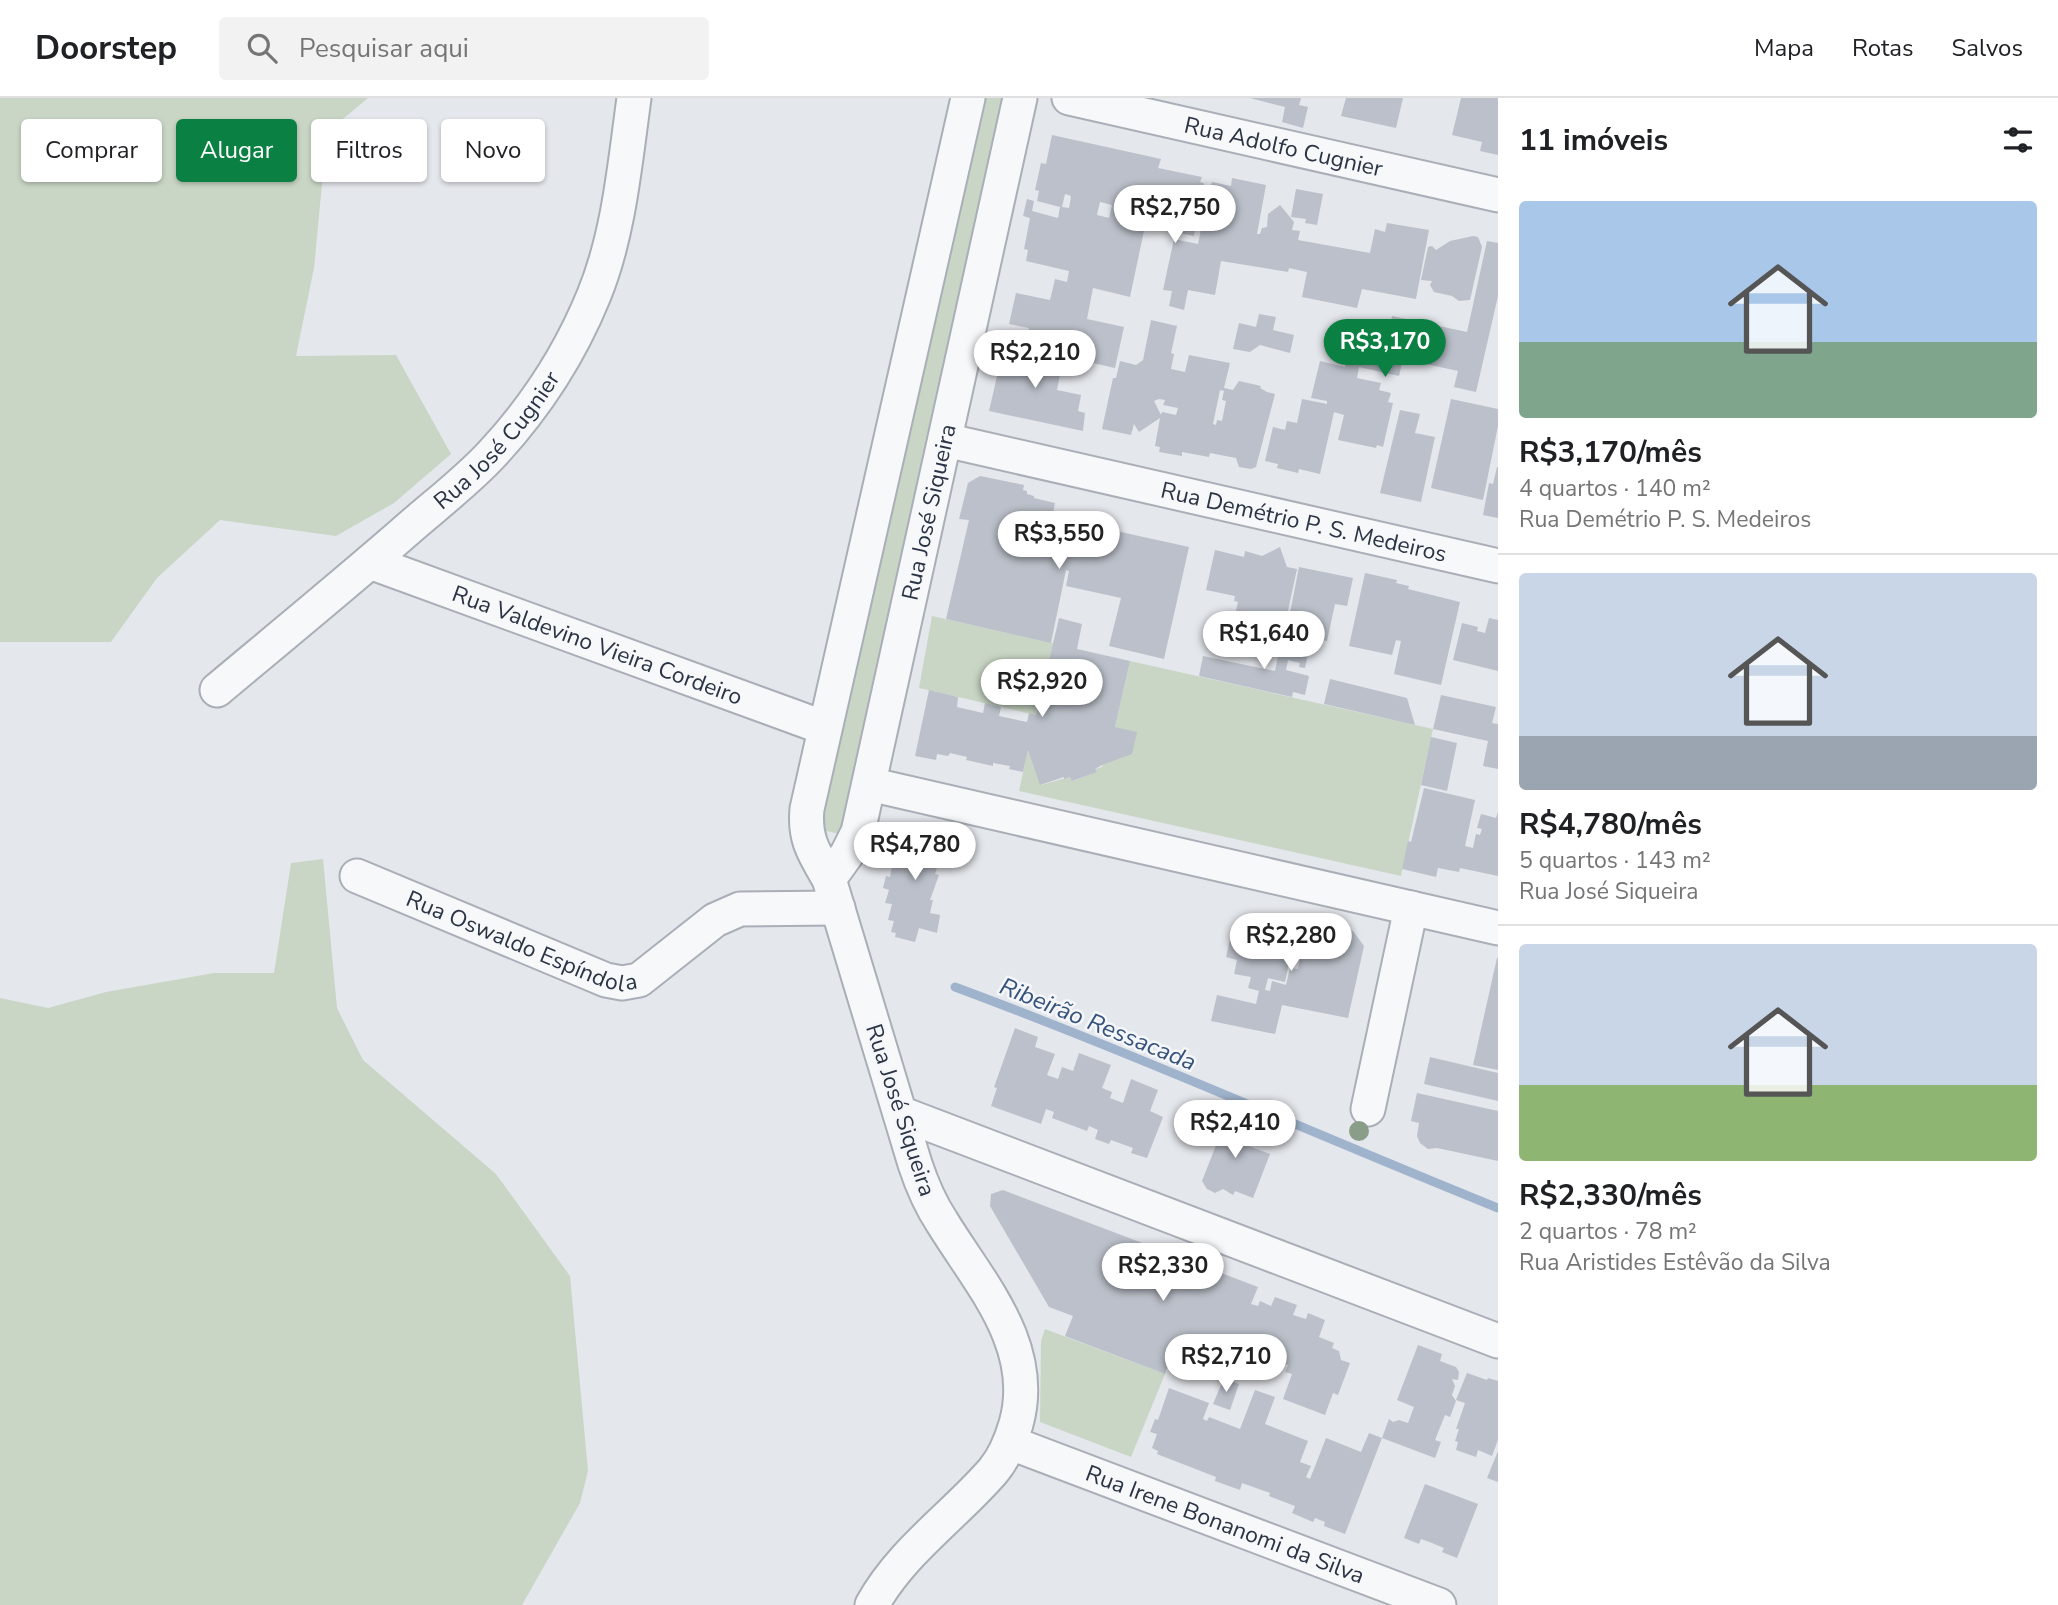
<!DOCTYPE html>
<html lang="pt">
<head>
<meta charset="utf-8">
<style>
  :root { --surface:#fff; --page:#f2f2f2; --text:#202124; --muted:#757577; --line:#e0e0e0; --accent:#0b8043 }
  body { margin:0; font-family:"Nunito Sans",sans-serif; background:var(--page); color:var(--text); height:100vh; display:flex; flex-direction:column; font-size:26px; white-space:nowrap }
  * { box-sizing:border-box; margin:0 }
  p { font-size:23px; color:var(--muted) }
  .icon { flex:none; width:38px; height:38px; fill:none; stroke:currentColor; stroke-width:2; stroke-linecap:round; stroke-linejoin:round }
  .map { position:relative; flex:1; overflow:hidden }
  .drawer { display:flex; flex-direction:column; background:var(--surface); width:560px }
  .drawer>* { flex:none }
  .guide { position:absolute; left:21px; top:21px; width:665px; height:63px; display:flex; gap:14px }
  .price { position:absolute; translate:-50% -60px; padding:0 16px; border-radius:24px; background:#fff; color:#222; font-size:23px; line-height:46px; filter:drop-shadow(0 2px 4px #0008) }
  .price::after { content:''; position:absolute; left:50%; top:42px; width:21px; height:16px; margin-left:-10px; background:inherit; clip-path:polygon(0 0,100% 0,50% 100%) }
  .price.active { background:var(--accent); color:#fff }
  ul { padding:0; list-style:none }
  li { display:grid; align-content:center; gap:14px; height:371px; padding:0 21px }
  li+li { border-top:2px solid var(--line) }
  li span { display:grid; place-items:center; height:217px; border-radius:7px; color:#555 }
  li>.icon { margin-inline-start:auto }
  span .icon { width:126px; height:126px; fill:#fffc; stroke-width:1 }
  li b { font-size:30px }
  h2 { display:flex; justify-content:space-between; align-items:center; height:84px; padding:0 21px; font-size:30px }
  .tag { padding:0 24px; border-radius:7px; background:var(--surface); box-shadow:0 2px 5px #0004; font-size:24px; line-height:63px }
  .tag.active { background:var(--accent); color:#fff }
  header { display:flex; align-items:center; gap:42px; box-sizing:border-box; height:98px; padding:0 35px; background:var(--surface); border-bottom:2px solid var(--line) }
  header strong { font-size:33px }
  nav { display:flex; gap:38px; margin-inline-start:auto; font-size:24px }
  .search { width:490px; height:63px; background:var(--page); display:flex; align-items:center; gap:18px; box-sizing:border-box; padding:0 24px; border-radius:7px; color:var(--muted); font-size:26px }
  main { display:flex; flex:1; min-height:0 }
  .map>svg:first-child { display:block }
  .green { fill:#c9d6c5 }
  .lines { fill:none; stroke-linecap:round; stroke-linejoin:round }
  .stream { stroke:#9fb4cc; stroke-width:9 }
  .building { fill:#bbc0ca; fill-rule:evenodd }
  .street-casing { stroke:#a9aeb7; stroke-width:37 }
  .street { stroke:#f7f8fa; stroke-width:33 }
  .tree { fill:#899d89 }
  .labels { text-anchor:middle; stroke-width:5; stroke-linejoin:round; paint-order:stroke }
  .street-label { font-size:23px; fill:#2b3445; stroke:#f4f6f9 }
  .water-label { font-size:24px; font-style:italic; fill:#34527a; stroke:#f4f6f9 }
</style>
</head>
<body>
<header>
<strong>Doorstep</strong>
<div class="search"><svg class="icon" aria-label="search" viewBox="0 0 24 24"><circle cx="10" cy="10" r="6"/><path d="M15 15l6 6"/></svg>Pesquisar aqui</div>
<nav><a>Mapa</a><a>Rotas</a><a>Salvos</a></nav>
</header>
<main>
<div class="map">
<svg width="1498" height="1507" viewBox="0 0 1498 1507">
  <rect width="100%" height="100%" fill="#e4e7ec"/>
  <path class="green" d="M0,0H368L327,34L314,170L296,258L396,257L451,356L394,405L336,438L220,422L157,480L111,544H0Z
    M978,0H1003L844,737L813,730Z
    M932,518L1053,545L1036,617L919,590Z
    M1130,563L1433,631L1401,778L1019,693L1028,652L1041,687L1070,679L1073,683L1096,674L1095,671L1102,669L1115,629Z
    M323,761L337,910L363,962L496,1076L570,1178L588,1373L580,1405L522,1507H0V900L48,910L106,894L214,875H274L291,765Z
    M1045,1231L1165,1276L1131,1359L1040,1324L1041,1243Z"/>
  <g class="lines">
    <path class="stream" d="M955,889C1138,957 1317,1037 1498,1110"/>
  </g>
  <path class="building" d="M1250,0H1301L1299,7L1308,9L1303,30L1282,24L1285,9Z
    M1346,0H1403L1396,30L1341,18Z
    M1461,0H1498V57L1480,53L1482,44L1452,37Z
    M1052,37L1161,61L1158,70L1202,79L1200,84L1204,85L1201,102L1207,104L1212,84L1231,88L1232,80L1266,87L1257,136H1260L1262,130L1267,129L1268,116L1280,107L1294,124L1292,132L1300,133L1298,142L1370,155L1375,131L1385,134L1387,125L1429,132L1416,201L1362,191L1357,210L1302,199L1307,174L1289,170L1288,174L1221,163L1215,197L1188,192L1184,212L1169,208L1172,193L1163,192L1174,141L1198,146L1202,126L1196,125L1194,138L1145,128L1130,199L1093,190L1087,221L1124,229L1115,270L1035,252L1027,238L1029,230L1009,226L1016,195L1050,202L1055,181L1067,184L1069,173L1026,163L1028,152L1024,151L1030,120L1023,118L1027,101L1034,103L1032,113L1058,120L1060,109L1037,103L1039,93L1035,92L1041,65L1046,66ZM1065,96L1071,98L1069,110L1062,109ZM1152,98L1167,101L1166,107L1163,106L1161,116L1149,113ZM1100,104L1112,107L1109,120L1097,117Z
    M1296,91L1323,96L1317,127L1305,125L1306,121L1291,119Z
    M1473,138L1478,139L1482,149L1470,202L1459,203L1452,198L1434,194L1430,187L1432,183L1421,182L1428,149L1432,148L1436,152L1450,143Z
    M1487,143L1498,145V198L1476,294L1454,289L1458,273L1403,261L1399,278L1359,269L1357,280L1381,285L1379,292L1391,295L1388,304L1393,305L1383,349L1377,347L1376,350L1338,342L1344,317L1334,314L1320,376L1299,371L1298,375L1277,370L1278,366L1265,363L1273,329L1285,332L1287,323L1297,325L1302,301L1327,306V303L1311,300L1320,263L1345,269L1349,249L1384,257L1392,218L1467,234Z
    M1259,216L1276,219L1273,232L1294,237L1290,255L1260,247L1250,254L1233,251L1239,225L1256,229Z
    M1151,222L1177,228L1171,255L1174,256L1171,271L1185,274L1189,257L1230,265L1224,290L1233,292L1239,283L1261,288L1260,290L1267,294L1275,296L1256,369L1251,371L1239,369L1236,360L1210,355L1209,359L1182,354V358L1159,354L1160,349L1155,348L1160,320L1139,334L1134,326L1131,337L1102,331L1113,280H1116L1120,263L1136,267L1143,262ZM1220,292L1224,293L1222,302L1226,303L1222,323L1217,322L1216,327L1213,326ZM1159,301L1165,302L1163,307L1178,310L1176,317L1162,314L1161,317L1154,303Z
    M1004,248L1063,261L1057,292L1081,297L1078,313L1085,315L1083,333L989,313Z
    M1451,301L1498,311V328L1483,402L1431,390Z
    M1400,312L1420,316L1415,335L1435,339L1421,404L1380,395Z
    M1497,369H1498V420L1483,417L1489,385L1493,386Z
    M980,378L1024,387L1023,392L1027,393V396L1034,398V400L1055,405L1046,449L1057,451L1060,441L1076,444L1080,425L1189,449L1164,561L1109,548L1121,500L1066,488L1069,473L1066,472L1051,545L946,521L969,422L959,421L968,385Z
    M1280,449L1287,469L1297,471L1286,522L1277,520L1274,529L1234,520L1238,504L1234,503L1235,498L1206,492L1215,452L1244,459L1245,453L1262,458Z
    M1299,469L1353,480L1347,508L1335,506L1327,543L1286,535Z
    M1365,475L1397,482L1396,485L1409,488L1408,491L1460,504L1441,587L1394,576L1401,543L1396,542L1392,557L1349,548Z
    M1059,520L1082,526L1077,551L1130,563L1115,629L1137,634L1132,656L1102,667L1095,671L1097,674L1072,683L1070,679L1064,681V679L1040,687L1028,652L1023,674L1009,671L1010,668L993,665V668L966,662L967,659L950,655L948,658L937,656L936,662L915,658L929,592L958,599L957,609L983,615L985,605L1001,609L999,618L1027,624L1029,615L1036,617Z
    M1489,520L1498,522V573L1453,562L1462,525L1478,529L1477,533L1485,535Z
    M1282,539L1310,546L1305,570L1299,569L1300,565L1288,562L1286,572L1309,578L1305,597L1293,594L1292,599L1199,578L1203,558L1275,573Z
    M1330,581L1407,600L1415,627L1324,606Z
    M1441,597L1496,609L1492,625L1498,626V671L1483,668L1488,643L1433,631Z
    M1431,639L1457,645L1447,693L1421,687Z
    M1424,690L1475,702L1465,748L1473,750L1476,736L1480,737L1482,731L1477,730L1481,716L1496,720L1498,714V778L1460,770L1459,774L1438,770L1436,779L1402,771L1408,743L1411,744Z
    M901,730L914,733L913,736L943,743L945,737L956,740L951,765L939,763L935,776L939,777L930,802H933L930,815L940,817L937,835L919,830L915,844L895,839L896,835L891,834L894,823L888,822L892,806L885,805L889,792L883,790L886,778L890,779L893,764H890L897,732L901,733Z
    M1246,821L1296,832L1285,884L1268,880L1265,892L1270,893L1272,883L1286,887L1290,870L1298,871L1300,860L1293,859L1300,829L1320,833L1322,827L1353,833L1364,848L1348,920L1282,907L1275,936L1211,923L1217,897L1256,906L1259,893L1248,890L1251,879L1234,876L1237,862L1226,859L1234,824L1245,826Z
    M1497,860H1498V972L1473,967Z
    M1015,930L1038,939L1035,949L1055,956L1047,977L1058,981L1062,969L1073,973L1079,955L1111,967L1102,990L1112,994L1110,1000L1123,1005L1131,981L1158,992L1150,1013L1163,1019L1147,1060L1131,1055L1133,1050L1111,1042L1109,1046L1095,1041L1098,1032L1089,1028L1087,1033L1052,1020L1054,1014L1046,1011L1041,1026L991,1008L997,990L994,989Z
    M1430,959L1498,975V1003L1424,986Z
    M1417,995L1498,1013V1063L1437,1050L1428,1051L1420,1045L1417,1038L1419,1025L1411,1023Z
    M1229,1014L1252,1022L1243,1046L1270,1056L1253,1100L1235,1093L1233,1097L1223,1091L1215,1095L1207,1091L1202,1083Z
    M1003,1092L1258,1189L1251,1206L1258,1208L1260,1203L1271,1208L1275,1199L1297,1207L1293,1217L1306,1221L1308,1215L1325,1222L1319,1239L1334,1245L1332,1250L1339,1253L1341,1262L1350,1265L1338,1297L1333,1295L1325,1317L1283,1301L1292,1276L1285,1274L1288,1267L1265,1258L1258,1264L1247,1260L1245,1251L1236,1248L1224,1279L1171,1258L1165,1276L1065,1238L1073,1218L1049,1209L990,1108L991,1096Z
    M1418,1247L1442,1256L1440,1263L1456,1269L1459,1274L1458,1282L1452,1281L1455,1288L1452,1297L1456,1303L1450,1319L1445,1317L1435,1342L1441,1344L1435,1360L1382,1340L1345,1436L1324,1428L1325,1424L1315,1420L1313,1424L1292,1415L1295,1408L1269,1398L1270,1395L1242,1385L1240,1392L1215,1383L1216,1379L1157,1356L1158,1353L1152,1350L1157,1336L1150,1334L1155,1321L1158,1322L1169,1290L1209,1305L1203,1321L1207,1323L1209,1319L1240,1331L1255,1292L1275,1299L1265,1326L1308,1343L1300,1364L1311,1368L1306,1379L1310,1381L1326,1340L1361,1354L1369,1335L1382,1340L1389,1321L1393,1324L1399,1322L1408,1325L1414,1309L1397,1302Z
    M1467,1275L1487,1282L1488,1280L1498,1283V1342L1492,1358L1478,1352L1476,1359L1456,1352L1458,1344L1455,1343L1459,1331H1456L1465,1305L1456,1302Z
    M1224,1280L1239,1286L1230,1312L1213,1306Z
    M1498,1353V1384L1487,1380Z
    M1425,1386L1478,1406L1457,1460L1442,1454L1444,1450L1432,1445L1421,1441L1419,1446L1404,1440Z"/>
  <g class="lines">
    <g class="street-casing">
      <g id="street">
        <path id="s1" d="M1069,0L1498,97"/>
        <path id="s2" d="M945,342L1498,468"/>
        <path id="s3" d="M370,464L825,630"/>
        <path id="s4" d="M217,592C278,541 340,490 400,438C430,411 464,386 491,357C534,311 570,256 594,197C619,136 625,65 634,0"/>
        <path d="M869,686L1498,830"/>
        <path id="s5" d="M357,778L606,882L622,885L639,882L715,822L740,811L838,810"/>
        <path id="s6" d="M829,781L847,756L858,734L1020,0"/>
        <path d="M1368,1011L1411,810"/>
        <path d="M900,1015L1498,1243"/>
        <path id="s7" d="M1011,1345L1439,1507"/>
        <path d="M872,1507C902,1453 953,1419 993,1373C1004,1360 1011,1343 1016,1326C1038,1248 980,1186 942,1124C930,1106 922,1087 915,1066L829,781C814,755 804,741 807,711L968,0"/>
      </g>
    </g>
    <use href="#street" class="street"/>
  </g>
  <circle class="tree" cx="1359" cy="1033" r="10"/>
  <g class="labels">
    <g class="street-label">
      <text dy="8" stroke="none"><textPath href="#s1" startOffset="220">Rua Adolfo Cugnier</textPath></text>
      <text dy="8" stroke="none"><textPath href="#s4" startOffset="376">Rua José Cugnier</textPath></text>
      <text dy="8" stroke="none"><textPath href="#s6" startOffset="383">Rua José Siqueira</textPath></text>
      <text dy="8" stroke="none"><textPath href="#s2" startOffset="368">Rua Demétrio P. S. Medeiros</textPath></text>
      <text dy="8" stroke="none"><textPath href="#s3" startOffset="242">Rua Valdevino Vieira Cordeiro</textPath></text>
      <text dy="8" stroke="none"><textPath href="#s5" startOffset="178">Rua Oswaldo Espíndola</textPath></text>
      <text transform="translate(901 1012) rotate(72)" y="8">Rua José Siqueira</text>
      <text dy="8" stroke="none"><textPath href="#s7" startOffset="229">Rua Irene Bonanomi da Silva</textPath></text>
    </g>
    <g class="water-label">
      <text transform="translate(1098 926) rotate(22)" y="8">Ribeirão Ressacada</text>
    </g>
  </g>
</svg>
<b class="price" style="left:1175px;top:147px">R$2,750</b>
<b class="price active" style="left:1385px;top:281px">R$3,170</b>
<b class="price" style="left:1035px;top:292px">R$2,210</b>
<b class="price" style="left:1059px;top:473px">R$3,550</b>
<b class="price" style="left:1264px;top:573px">R$1,640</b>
<b class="price" style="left:1042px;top:621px">R$2,920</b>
<b class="price" style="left:915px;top:784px">R$4,780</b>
<b class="price" style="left:1291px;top:875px">R$2,280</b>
<b class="price" style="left:1235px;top:1062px">R$2,410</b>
<b class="price" style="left:1163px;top:1205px">R$2,330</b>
<b class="price" style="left:1226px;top:1296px">R$2,710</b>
<div class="guide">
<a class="tag">Comprar</a>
<a class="tag active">Alugar</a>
<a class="tag">Filtros</a>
<a class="tag">Novo</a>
</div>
</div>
<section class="drawer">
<h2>11 imóveis<svg class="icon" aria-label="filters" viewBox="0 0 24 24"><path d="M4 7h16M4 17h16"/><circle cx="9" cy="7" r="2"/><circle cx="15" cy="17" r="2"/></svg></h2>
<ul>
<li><span style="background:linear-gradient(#a9c7e8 65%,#7fa58c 0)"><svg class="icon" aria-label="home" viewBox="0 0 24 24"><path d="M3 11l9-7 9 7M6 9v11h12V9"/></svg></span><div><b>R$3,170/mês</b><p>4 quartos · 140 m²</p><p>Rua Demétrio P. S. Medeiros</p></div></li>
<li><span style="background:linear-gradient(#c9d6e8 75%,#9aa5b1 0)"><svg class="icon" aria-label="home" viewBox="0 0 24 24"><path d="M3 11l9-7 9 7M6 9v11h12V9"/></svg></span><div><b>R$4,780/mês</b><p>5 quartos · 143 m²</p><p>Rua José Siqueira</p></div></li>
<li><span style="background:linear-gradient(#c9d6e8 65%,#8fb573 0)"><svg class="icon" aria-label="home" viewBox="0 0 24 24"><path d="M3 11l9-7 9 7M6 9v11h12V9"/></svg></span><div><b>R$2,330/mês</b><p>2 quartos · 78 m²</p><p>Rua Aristides Estêvão da Silva</p></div></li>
</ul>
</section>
</main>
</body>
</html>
